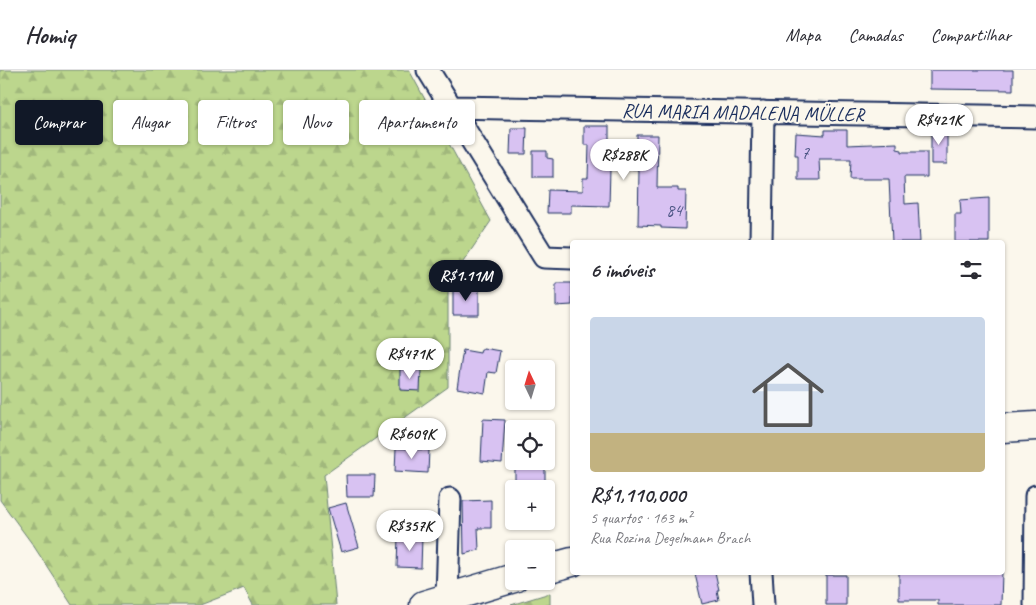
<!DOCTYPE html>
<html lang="pt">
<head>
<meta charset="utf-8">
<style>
  :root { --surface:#fff; --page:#f7f7f7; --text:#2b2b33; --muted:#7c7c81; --line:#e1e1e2; --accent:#111827 }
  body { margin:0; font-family:Caveat,sans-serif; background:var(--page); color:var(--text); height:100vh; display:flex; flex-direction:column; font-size:19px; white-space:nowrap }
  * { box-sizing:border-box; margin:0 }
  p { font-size:16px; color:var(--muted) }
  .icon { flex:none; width:28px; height:28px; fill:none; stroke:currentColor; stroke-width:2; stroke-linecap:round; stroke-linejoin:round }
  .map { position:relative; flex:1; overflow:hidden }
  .details { position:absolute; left:570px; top:170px; width:435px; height:335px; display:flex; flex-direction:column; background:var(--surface); border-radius:5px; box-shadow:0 1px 4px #0004 }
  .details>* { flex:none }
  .guide { position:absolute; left:15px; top:30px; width:475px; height:45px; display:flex; gap:10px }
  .needle { width:32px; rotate:356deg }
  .controls { position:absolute; left:505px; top:290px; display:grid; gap:10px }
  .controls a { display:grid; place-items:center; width:50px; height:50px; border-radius:5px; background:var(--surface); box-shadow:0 1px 4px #0004; font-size:25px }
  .price { position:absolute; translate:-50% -42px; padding:0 11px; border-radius:18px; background:#fff; color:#222; font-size:16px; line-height:32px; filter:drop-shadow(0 1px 2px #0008) }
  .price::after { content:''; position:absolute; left:50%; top:30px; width:15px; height:11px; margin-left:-8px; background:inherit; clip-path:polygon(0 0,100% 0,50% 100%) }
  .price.active { background:var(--accent); color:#fff }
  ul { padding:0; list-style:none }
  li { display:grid; align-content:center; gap:10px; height:265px; padding:0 20px }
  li+li { border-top:1px solid var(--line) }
  li span { display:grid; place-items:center; height:155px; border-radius:5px; color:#555 }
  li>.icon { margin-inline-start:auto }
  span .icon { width:90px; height:90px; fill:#fffc; stroke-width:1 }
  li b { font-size:21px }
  h2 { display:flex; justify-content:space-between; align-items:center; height:60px; padding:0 20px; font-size:21px }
  .tag { padding:0 18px; border-radius:5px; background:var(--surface); box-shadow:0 1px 4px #0004; font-size:18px; line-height:45px }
  .tag.active { background:var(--accent); color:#fff }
  header { display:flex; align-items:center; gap:30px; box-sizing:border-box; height:70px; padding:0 25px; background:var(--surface); border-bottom:1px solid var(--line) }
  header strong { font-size:24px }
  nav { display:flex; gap:28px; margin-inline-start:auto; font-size:18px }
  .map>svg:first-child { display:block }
  .forest { fill:url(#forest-firs); stroke:#6c8276 }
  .building { fill:#d8c2f2; stroke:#1b2f5e }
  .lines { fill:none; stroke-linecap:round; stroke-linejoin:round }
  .street-casing { stroke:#1b2f5e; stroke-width:25 }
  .secondary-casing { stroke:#1b2f5e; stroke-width:31 }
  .street { stroke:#fbf7ec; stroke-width:21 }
  .secondary { stroke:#fbf7ec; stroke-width:28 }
  .labels { text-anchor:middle; stroke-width:4; stroke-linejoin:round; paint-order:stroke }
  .number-label { font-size:18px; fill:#4a5483 }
  .street-label { font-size:20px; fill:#1b2f5e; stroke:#fbf7ec }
</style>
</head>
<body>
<header>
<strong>Homiq</strong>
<nav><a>Mapa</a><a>Camadas</a><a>Compartilhar</a></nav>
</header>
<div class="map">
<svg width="1036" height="535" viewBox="0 0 1036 535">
  <defs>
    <pattern id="forest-firs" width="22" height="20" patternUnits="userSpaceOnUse" patternTransform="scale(1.25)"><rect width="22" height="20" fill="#bcd68d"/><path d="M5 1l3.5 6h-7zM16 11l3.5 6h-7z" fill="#a1b87c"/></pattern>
  </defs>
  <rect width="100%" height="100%" fill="#fbf7ec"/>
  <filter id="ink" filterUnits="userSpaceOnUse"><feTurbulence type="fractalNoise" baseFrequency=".02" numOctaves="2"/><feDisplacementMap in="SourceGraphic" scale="10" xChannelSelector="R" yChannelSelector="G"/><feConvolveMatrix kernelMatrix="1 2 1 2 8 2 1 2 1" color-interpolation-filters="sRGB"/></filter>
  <g filter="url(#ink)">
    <path class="forest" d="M0,0H409L491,151L448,214V317L324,405L336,535H253L244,518L200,535H72L33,475L0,430Z
      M550,523V535H511Z"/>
    <path class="building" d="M930,0H1013V20L930,19Z
      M584,56H609V75H637V65H658L657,118H678V121H686L685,159L661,158V156L638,155L639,100L636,99H610L609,136L571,135V143H547L548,120L583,121V108H588L589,75H584Z
      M511,58H527L526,84H510Z
      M931,58H947V94H931Z
      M825,60H847V75L897,73V79L902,80V82H927V107H904L905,134L918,133L920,172H892L889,109H850L851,89H819L820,110H798V85H795L796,63L825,65Z
      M533,81H547V88L553,89V107H533Z
      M989,128V172H955V144H961L960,130Z
      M556,213H572V235L556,236Z
      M453,218H479V245H453Z
      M483,278L500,281L496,303L488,302L485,323L457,318L463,280L480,283L481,279H483Z
      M400,299L421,300L420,321L400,320Z
      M483,349L505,350L502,393L481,391Z
      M396,378L429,380L428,403L395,401Z
      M515,393H545V419H515Z
      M346,405H375L374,427H347Z
      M491,430V458H478L479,480L464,484L463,431Z
      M346,433L359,477L341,482L328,438Z
      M398,466L422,467L421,498L397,497Z
      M703,502H715L719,520H717L719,530L702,534L695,504Z
      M899,502H1002L1001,535H938V530H899Z
      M826,505H846V535H826Z"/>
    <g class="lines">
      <g class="street-casing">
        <path id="street" d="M428,0L544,187L572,188
          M450,37L1036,47
          M761,172L763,42
          M761,502L763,535
          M447,528L450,429
          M1035,535L1036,426"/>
      </g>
      <g class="secondary-casing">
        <path id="secondary" d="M1002,358L1036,356
          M546,499L572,492
          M424,535L514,508"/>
      </g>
      <use href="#street" class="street"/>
      <use href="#secondary" class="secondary"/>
    </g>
  </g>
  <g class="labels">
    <g class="number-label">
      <text x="805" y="89">7</text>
      <text x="674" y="146">84</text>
    </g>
    <g class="street-label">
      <text transform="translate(743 42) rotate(1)" y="7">RUA MARIA MADALENA MÜLLER</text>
    </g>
  </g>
</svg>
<div class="controls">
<a><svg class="needle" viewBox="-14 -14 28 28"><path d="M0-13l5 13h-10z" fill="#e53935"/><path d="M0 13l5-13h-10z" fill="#7c7c81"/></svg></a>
<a><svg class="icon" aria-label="locate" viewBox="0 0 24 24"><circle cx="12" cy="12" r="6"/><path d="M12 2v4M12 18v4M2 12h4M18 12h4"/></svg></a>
<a>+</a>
<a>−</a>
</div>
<b class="price" style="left:939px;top:76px">R$421K</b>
<b class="price" style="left:624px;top:111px">R$288K</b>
<b class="price active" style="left:466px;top:232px">R$1.11M</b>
<b class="price" style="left:410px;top:310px">R$471K</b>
<b class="price" style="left:412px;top:390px">R$609K</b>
<b class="price" style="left:410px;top:482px">R$357K</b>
<div class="guide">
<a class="tag active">Comprar</a>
<a class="tag">Alugar</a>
<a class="tag">Filtros</a>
<a class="tag">Novo</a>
<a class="tag">Apartamento</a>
</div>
<section class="details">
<h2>6 imóveis<svg class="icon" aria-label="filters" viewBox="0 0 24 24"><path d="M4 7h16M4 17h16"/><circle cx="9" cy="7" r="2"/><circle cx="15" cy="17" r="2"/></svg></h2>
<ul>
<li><span style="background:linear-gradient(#c9d6e8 75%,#c2b280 0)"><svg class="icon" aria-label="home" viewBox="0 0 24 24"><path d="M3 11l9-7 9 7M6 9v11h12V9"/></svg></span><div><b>R$1,110,000</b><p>5 quartos · 163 m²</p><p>Rua Rozina Degelmann Brach</p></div></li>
</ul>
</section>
</div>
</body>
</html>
